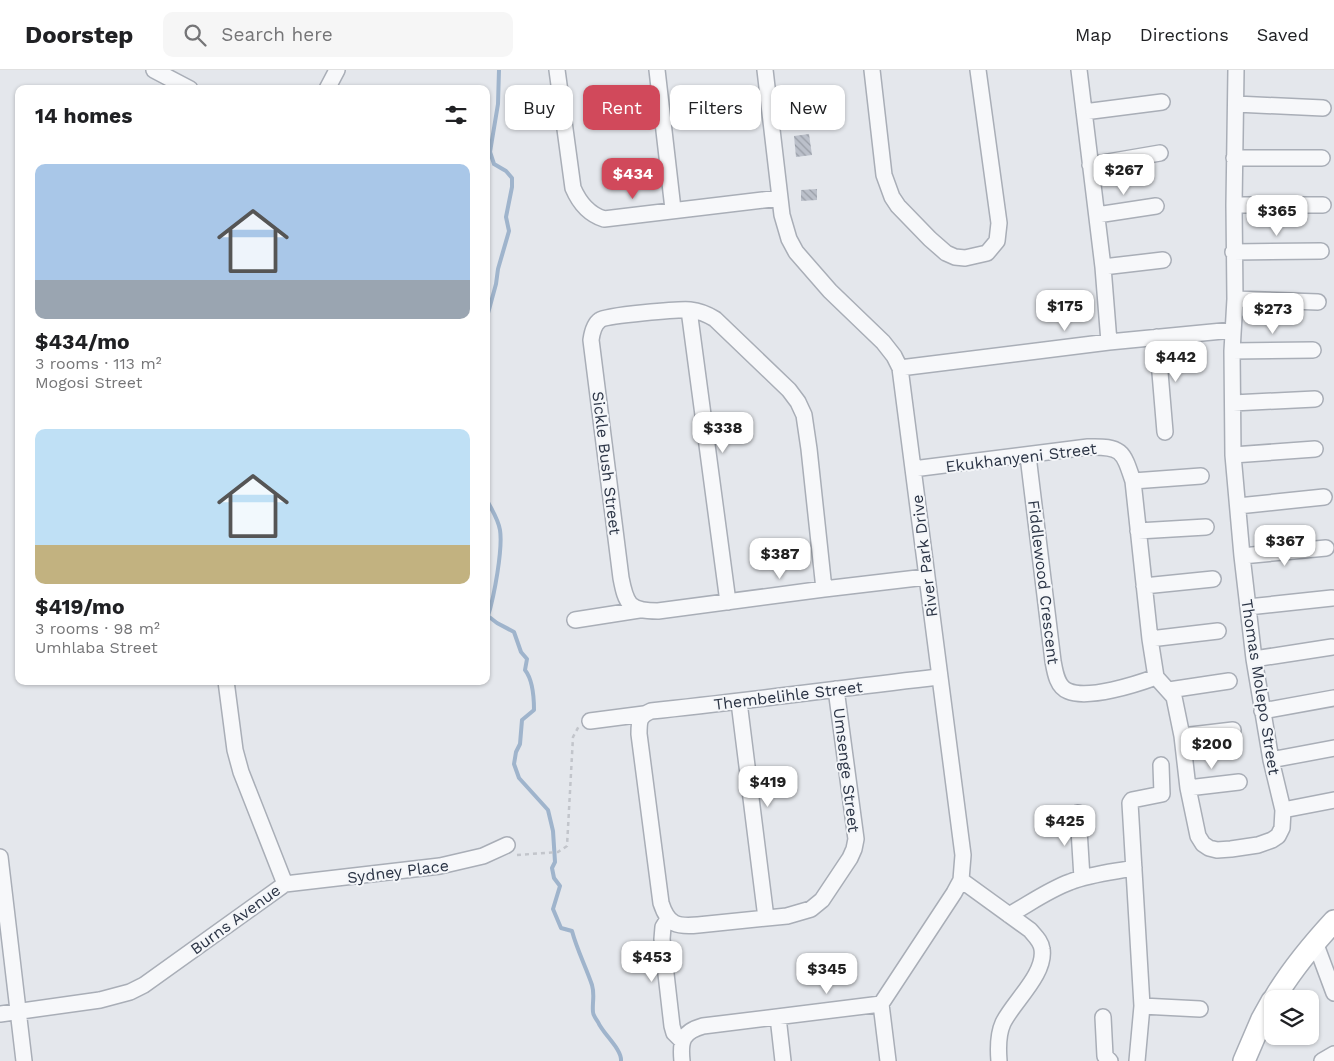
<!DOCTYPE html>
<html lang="en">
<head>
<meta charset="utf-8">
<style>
  :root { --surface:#fff; --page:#f6f6f6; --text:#202124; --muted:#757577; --line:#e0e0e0; --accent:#d1495b }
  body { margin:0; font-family:"Work Sans",sans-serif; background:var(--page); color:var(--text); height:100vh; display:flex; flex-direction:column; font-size:19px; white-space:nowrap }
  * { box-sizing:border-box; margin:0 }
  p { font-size:16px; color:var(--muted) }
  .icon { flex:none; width:28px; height:28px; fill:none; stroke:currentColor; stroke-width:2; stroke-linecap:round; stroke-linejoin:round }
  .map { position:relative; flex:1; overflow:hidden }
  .details { position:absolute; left:15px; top:15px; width:475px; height:600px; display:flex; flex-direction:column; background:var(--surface); border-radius:10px; box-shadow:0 1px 4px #0004 }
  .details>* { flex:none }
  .banner { position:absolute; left:505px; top:15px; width:475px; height:45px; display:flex; gap:10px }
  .buttons { position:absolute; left:1264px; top:920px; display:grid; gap:10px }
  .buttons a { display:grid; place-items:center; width:55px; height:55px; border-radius:10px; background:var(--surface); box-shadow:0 1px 4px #0004; font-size:25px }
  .price { position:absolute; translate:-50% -42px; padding:0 11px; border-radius:10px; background:#fff; color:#222; font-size:16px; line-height:32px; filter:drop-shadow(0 1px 2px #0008) }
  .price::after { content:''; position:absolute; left:50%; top:30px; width:15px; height:11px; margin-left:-8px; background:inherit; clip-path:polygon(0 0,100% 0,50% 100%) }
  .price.active { background:var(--accent); color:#fff }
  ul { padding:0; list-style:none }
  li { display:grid; align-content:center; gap:10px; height:265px; padding:0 20px }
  li span { display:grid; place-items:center; height:155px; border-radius:10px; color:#555 }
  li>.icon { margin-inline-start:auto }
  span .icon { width:90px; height:90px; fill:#fffc; stroke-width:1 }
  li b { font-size:21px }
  h2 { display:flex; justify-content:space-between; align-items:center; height:60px; padding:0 20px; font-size:21px }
  .pill { padding:0 18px; border-radius:10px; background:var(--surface); box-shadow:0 1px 4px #0004; font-size:18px; line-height:45px }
  .pill.active { background:var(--accent); color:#fff }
  header { display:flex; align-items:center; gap:30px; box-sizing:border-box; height:70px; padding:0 25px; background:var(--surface); border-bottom:1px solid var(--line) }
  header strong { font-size:24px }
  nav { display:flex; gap:28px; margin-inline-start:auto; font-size:18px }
  .search { width:350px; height:45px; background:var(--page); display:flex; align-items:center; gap:12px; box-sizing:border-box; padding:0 18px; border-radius:10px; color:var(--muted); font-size:19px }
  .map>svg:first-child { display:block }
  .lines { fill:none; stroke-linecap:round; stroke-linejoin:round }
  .stream { stroke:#9fb4cc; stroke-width:4 }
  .building { fill:url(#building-back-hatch) }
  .street-casing { stroke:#a9aeb7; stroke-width:18 }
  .secondary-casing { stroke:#a9aeb7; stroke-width:24 }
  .path { stroke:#c2c5cb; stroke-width:2.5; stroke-dasharray:4 4; stroke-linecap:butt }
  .street { stroke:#f7f8fa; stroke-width:15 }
  .secondary { stroke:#fff; stroke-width:21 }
  .labels { text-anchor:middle; stroke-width:4; stroke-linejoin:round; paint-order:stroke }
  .street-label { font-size:16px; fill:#2b3445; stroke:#f4f6f9 }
</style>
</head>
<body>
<header>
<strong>Doorstep</strong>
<div class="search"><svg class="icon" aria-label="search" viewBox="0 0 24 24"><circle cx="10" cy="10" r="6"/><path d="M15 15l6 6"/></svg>Search here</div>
<nav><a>Map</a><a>Directions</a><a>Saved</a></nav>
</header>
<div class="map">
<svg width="1334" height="991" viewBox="0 0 1334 991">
  <defs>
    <pattern id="building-back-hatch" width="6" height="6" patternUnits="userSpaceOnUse" patternTransform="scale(1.25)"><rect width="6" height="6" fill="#bbc0ca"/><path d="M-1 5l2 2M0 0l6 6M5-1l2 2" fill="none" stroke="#989da6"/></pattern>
  </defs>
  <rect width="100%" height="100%" fill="#e4e7ec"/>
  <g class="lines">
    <path class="stream" d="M486,265L487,247L496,214L498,199L509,161L506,147L512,117V108L506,101L494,94L490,82L498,34L499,0
      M486,389V398
      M486,428C491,439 498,448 500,460C503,479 494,527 488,546L497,553L514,562L521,582L527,589L525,600C533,610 534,627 534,640L522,650L520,674L516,682L514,694L519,708L548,740L553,761L555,792L552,798L554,808L560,816L553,839L561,858L572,861C577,880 586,897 592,915C595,925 592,933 593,942C593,945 596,949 598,952C603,964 622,979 621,991"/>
  </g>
  <path class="building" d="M809,64L812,85L796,87L794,66Z
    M817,119V130L801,131V120Z"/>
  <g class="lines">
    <g class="street-casing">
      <path id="street" d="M154,0L190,19
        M557,0L573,118C579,132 588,144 604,149L780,128
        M657,0L673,139
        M765,0L782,145L789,169L796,182L830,221L883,272L894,286L900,298L963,785L961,810L954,823L881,934L888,991
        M872,0L884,105L892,127L898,136L930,169L946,183L955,187L965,188L987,183L997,171L999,153L978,0
        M1079,0L1103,197L1109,272
        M327,19L337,0
        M1236,34L1323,38
        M1084,42L1162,32
        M1234,88H1322
        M1090,95L1160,83
        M1234,135H1323
        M1097,145L1156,136
        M1233,182L1321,181
        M1103,197L1163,190
        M1235,229L1318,232
        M689,240L728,532
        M1157,267L1165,362
        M1232,281L1313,280
        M900,298L1109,272L1233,260
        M1233,333L1315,329
        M1233,385L1315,379
        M913,399L1088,377C1122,376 1123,381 1133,411L1150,569L1156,607C1137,614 1088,630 1068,621C1057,617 1055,602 1053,591L1028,386
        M1133,411L1201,406
        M1238,436L1324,427
        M1138,461L1206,457
        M1242,486L1326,478
        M1144,516L1213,509
        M824,519L809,379L804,345L798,332L789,320L715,249C707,244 699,241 690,240C680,239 607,245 600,250C594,254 592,263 591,270L621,508C626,534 629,541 658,541L824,519L926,507
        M1248,537L1332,528
        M575,550L639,540
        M1150,569L1218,561
        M1254,589L1332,577
        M1156,607L1174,627L1182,666L1188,718L1198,766L1203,774L1209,778L1217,780L1231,779L1258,775L1272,770L1278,766L1282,758L1283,740L1271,690L1254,589L1242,486L1233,385L1232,281L1235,229L1234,135L1236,0
        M226,611L235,680L241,702L285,814
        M836,619L856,769L854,779L850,788L822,830L811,839L787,846L698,855C677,857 668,855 661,833L639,664C639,651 639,646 651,641C747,631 843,618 938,607
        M1169,620L1229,611
        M739,632L766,848
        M1262,641L1334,628
        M590,651L644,644
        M1182,666L1233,660
        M1271,690L1334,678
        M1188,718L1239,712
        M1283,740L1334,730
        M1078,743L1082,808
        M0,787L24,991
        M961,810L1030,860C1035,866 1041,871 1042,879C1046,904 1013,932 1003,953C998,964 998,979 999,991
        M1009,845C1029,834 1048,820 1070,812C1090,804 1113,802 1134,798
        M668,849L663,857L662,869L672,956L674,963L682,971
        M1315,872L1334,923
        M1142,936L1200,939
        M0,944L100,930L130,922L144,915L285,814L440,796L483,786L507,775
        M778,947L783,991
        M1103,947L1105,986L1110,991
        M682,991C680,971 682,962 703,956L881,934
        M1137,991L1142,936L1130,733L1132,730L1162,724L1161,695
        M1322,991L1334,984"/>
    </g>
    <g class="secondary-casing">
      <path id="secondary" d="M1274,929C1291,900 1311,876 1334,851
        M1244,991L1262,949L1272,931"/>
    </g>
    <path class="path" d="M517,785L558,782L567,776L573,667L579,656"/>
    <use href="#street" class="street"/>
    <use href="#secondary" class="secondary"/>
  </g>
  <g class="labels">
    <g class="street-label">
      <text transform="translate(1021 387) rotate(-7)" y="6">Ekukhanyeni Street</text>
      <text transform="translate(607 393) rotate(83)" y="6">Sickle Bush Street</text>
      <text transform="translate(924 486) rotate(-97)" y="6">River Park Drive</text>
      <text transform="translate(1044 512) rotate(83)" y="6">Fiddlewood Crescent</text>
      <text transform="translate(1261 617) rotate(81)" y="6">Thomas Molepo Street</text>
      <text transform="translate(788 625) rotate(-7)" y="6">Thembelihle Street</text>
      <text transform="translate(847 700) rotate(83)" y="6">Umsenge Street</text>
      <text transform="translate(398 801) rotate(-7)" y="6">Sydney Place</text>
      <text transform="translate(235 849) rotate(-36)" y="6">Burns Avenue</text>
    </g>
  </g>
</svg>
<div class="buttons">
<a><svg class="icon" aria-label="layers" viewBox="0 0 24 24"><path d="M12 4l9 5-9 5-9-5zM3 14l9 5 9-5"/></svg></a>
</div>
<b class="price" style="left:1124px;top:126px">$267</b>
<b class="price active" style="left:633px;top:130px">$434</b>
<b class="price" style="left:1277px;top:167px">$365</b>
<b class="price" style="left:1065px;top:262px">$175</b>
<b class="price" style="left:1273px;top:265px">$273</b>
<b class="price" style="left:1176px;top:313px">$442</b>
<b class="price" style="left:723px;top:384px">$338</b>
<b class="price" style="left:1285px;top:497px">$367</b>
<b class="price" style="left:780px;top:510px">$387</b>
<b class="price" style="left:1212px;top:700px">$200</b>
<b class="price" style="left:768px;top:738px">$419</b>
<b class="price" style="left:1065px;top:777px">$425</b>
<b class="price" style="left:652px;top:913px">$453</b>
<b class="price" style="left:827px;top:925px">$345</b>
<div class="banner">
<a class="pill">Buy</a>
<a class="pill active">Rent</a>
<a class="pill">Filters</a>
<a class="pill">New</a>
</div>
<section class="details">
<h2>14 homes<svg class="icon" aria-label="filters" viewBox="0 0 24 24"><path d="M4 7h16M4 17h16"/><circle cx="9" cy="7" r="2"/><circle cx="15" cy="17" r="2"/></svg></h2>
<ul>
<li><span style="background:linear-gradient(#a9c7e8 75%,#9aa5b1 0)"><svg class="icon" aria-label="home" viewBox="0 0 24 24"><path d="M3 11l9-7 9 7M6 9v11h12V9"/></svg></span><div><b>$434/mo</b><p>3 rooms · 113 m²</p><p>Mogosi Street</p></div></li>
<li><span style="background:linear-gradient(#bfe0f5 75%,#c2b280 0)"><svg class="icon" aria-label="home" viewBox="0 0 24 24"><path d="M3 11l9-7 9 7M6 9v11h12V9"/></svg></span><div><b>$419/mo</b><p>3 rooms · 98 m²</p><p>Umhlaba Street</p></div></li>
</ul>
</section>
</div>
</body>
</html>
